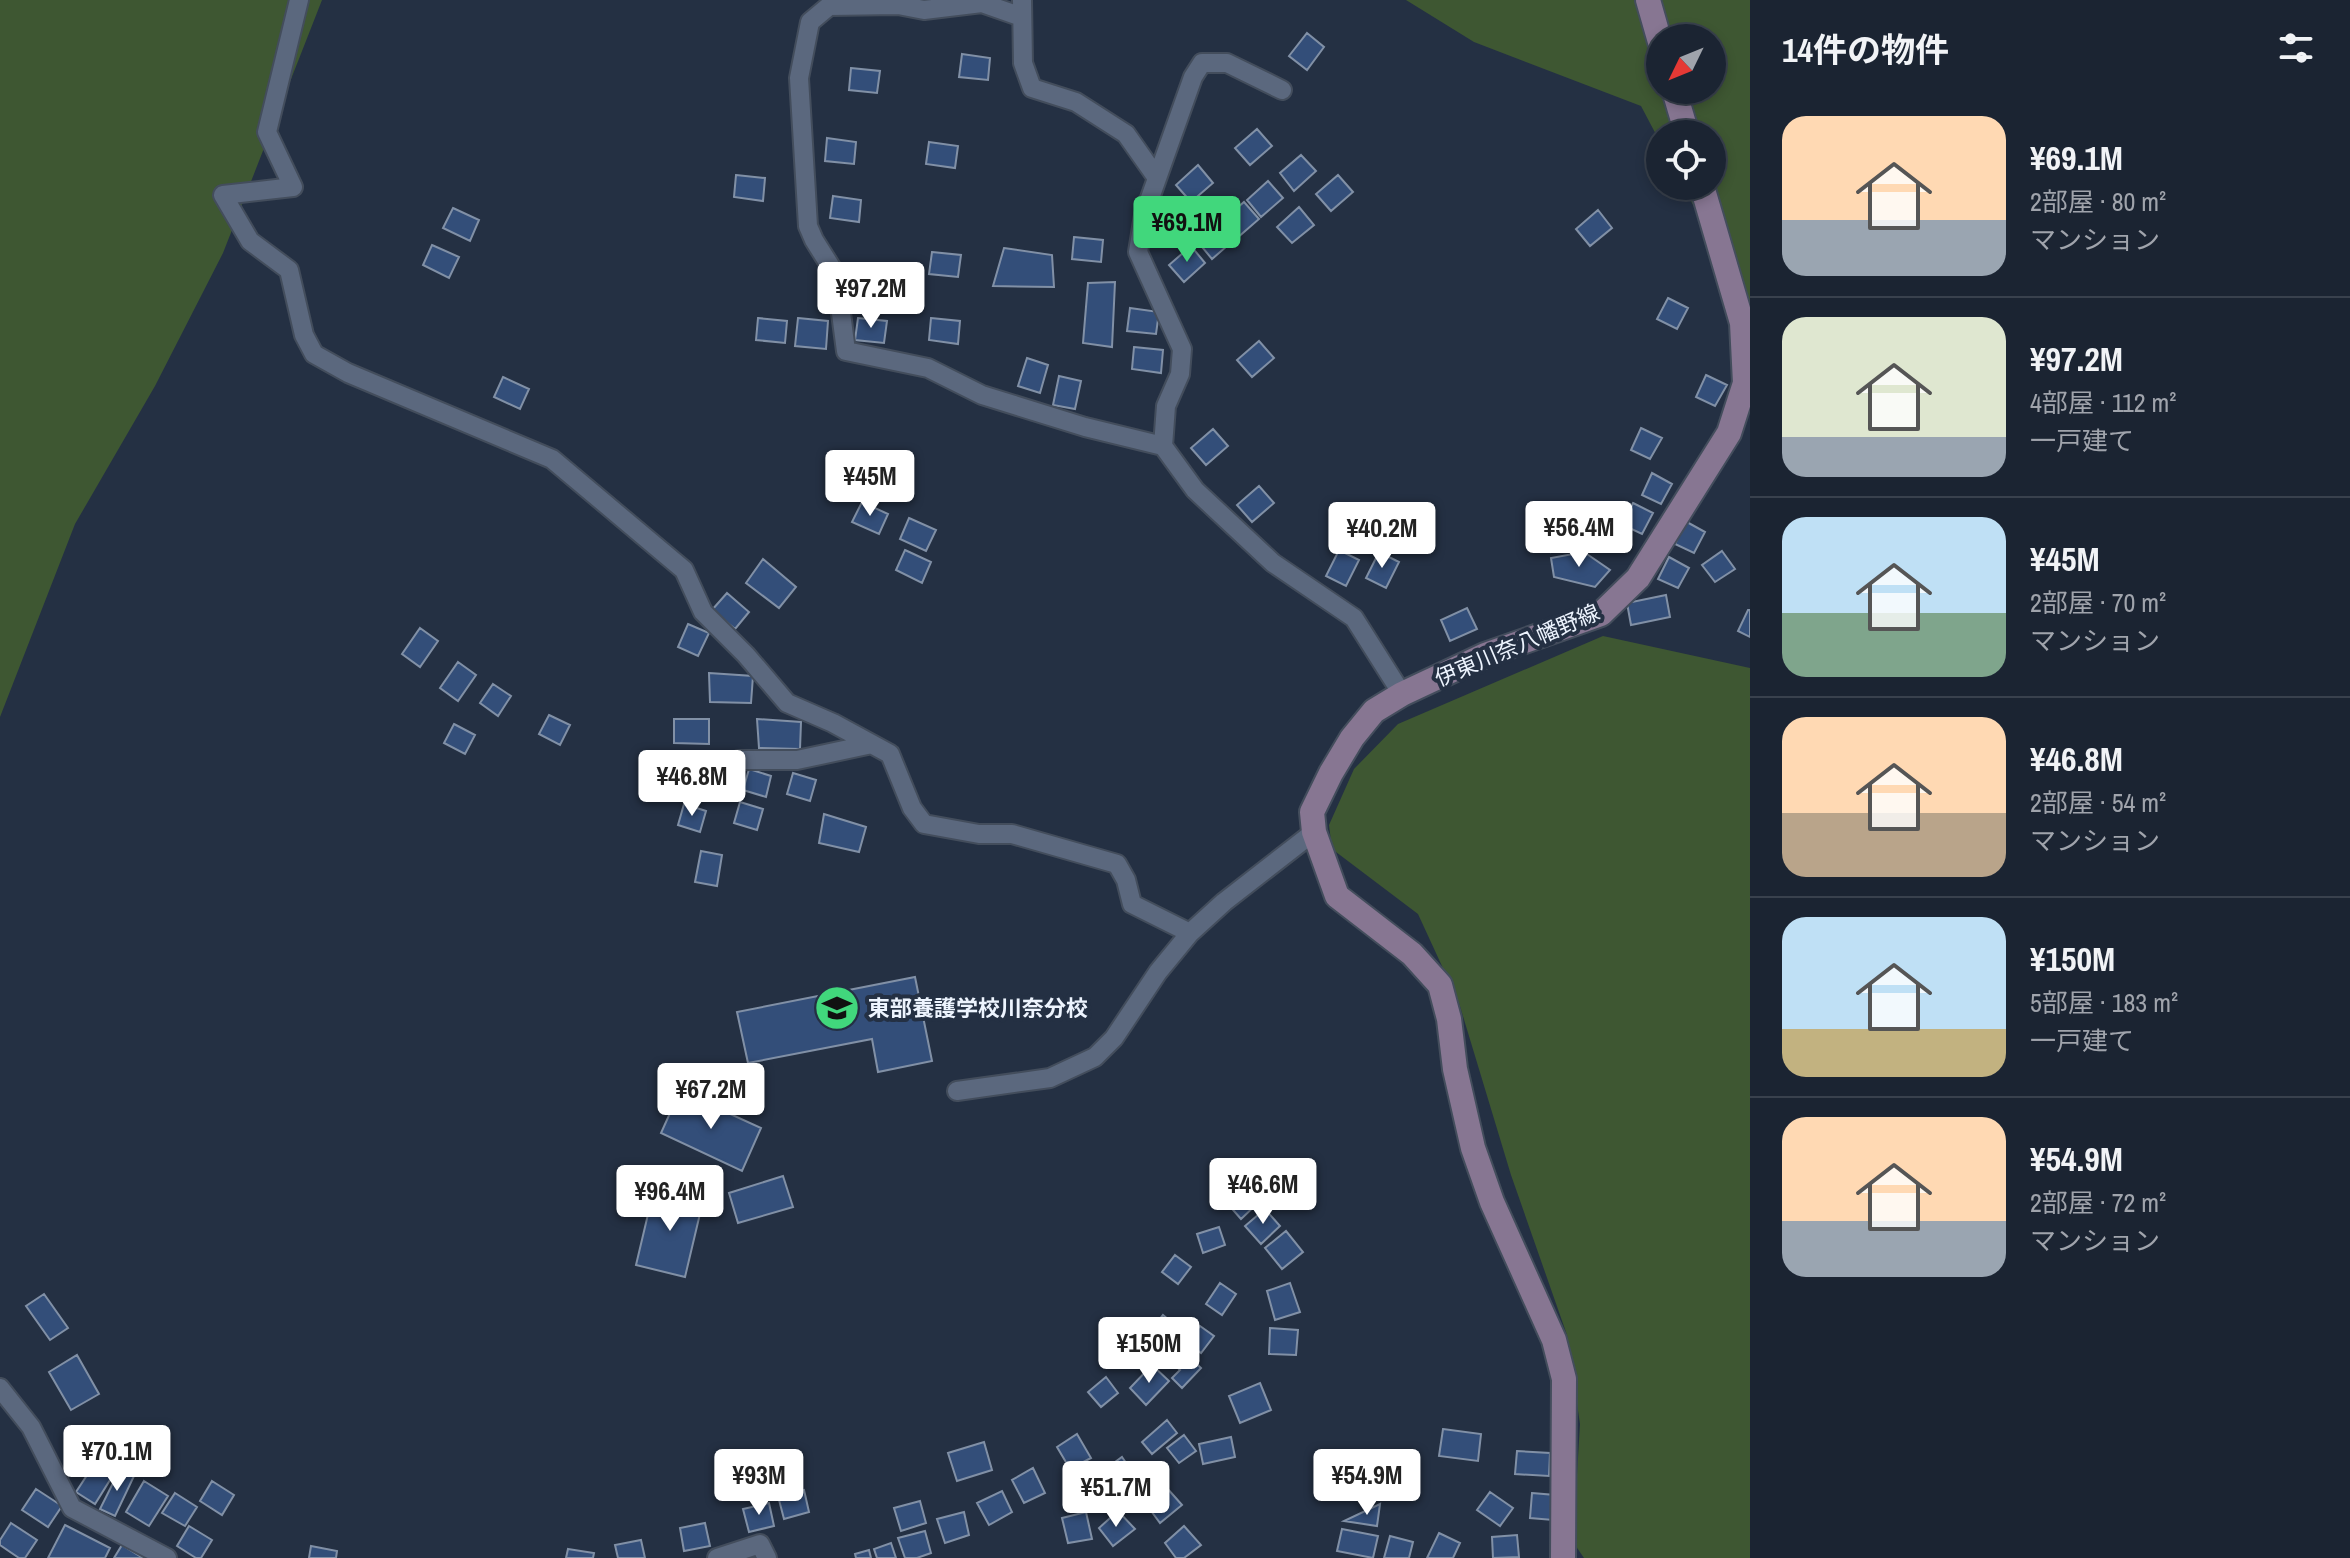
<!DOCTYPE html>
<html lang="ja">
<head>
<meta charset="utf-8">
<style>
  :root { --surface:#1b2432; --page:#28303e; --text:#f1f3f6; --muted:#a0a4ac; --line:#39414d; --accent:#41d77c }
  body { margin:0; font-family:"Archivo Narrow","Noto Sans JP",sans-serif; background:var(--page); color:var(--text); height:100vh; display:flex; flex-direction:column; font-size:30px; white-space:nowrap }
  * { box-sizing:border-box; margin:0 }
  p { font-size:26px; color:var(--muted) }
  .icon { flex:none; width:44px; height:44px; fill:none; stroke:currentColor; stroke-width:2; stroke-linecap:round; stroke-linejoin:round }
  .map { position:relative; flex:1; overflow:hidden }
  .side { display:flex; flex-direction:column; background:var(--surface); width:600px }
  .side>* { flex:none }
  .needle { width:52px; rotate:227deg }
  .fabs { position:absolute; left:1646px; top:24px; display:grid; gap:16px }
  .fabs a { display:grid; place-items:center; width:80px; height:80px; border-radius:50%; background:var(--surface); box-shadow:0 4px 12px #0003,0 0 0 2px var(--line); font-size:40px }
  .price { position:absolute; translate:-50% -68px; padding:0 18px; border-radius:8px; background:#fff; color:#222; font-size:26px; line-height:52px; filter:drop-shadow(0 2px 4px #0008) }
  .price::after { content:''; position:absolute; left:50%; top:48px; width:24px; height:18px; margin-left:-12px; background:inherit; clip-path:polygon(0 0,100% 0,50% 100%) }
  .price.active { background:var(--accent); color:#111 }
  ul { padding:0; list-style:none }
  li { display:flex; align-items:center; gap:24px; height:200px; padding:0 32px }
  li+li { border-top:2px solid var(--line) }
  li span { display:grid; place-items:center; flex:none; width:224px; height:160px; border-radius:24px; color:#555 }
  li>.icon { margin-inline-start:auto }
  span .icon { width:96px; height:96px; fill:#fffc; stroke-width:1 }
  li b { font-size:34px }
  h2 { display:flex; justify-content:space-between; align-items:center; height:96px; padding:0 32px; font-size:34px }
  main { display:flex; flex:1; min-height:0 }
  .map>svg:first-child { display:block }
  .green { fill:#3e5732; fill-rule:evenodd }
  .building { fill:#334e79; stroke:#8190a6; stroke-width:2 }
  .lines { fill:none; stroke-linecap:round; stroke-linejoin:round }
  .street-casing { stroke:#434d5c; stroke-width:22 }
  .secondary-casing { stroke:#434d5c; stroke-width:28 }
  .street { stroke:#5b687e; stroke-width:18 }
  .secondary { stroke:#877692; stroke-width:24 }
  .labels { text-anchor:middle; stroke-width:8; stroke-linejoin:round; paint-order:stroke }
  .street-label { font-size:22px; fill:#edf4fe; stroke:#243043 }
  .poi-label { font-size:22px; font-weight:bold; fill:#edf4fe; stroke:#243043; text-anchor:start }
</style>
</head>
<body>
<main>
<div class="map">
<svg width="1750" height="1558" viewBox="0 0 1750 1558">
  <rect width="100%" height="100%" fill="#243043"/>
  <path class="green" d="M0,0H322L223,253L155,386L75,524L0,717Z
    M1406,0H1750V313L1683,186H1712V134H1660V142L1641,106L1474,42ZM1660,38H1712V90H1660Z
    M1603,636L1750,668V1558H1584L1573,1542L1580,1424L1567,1335L1511,1175L1459,1003L1418,914L1332,849L1329,825L1354,769L1398,724Z"/>
  <path class="building" d="M1307,33L1324,47L1307,70L1289,56Z
    M962,54L990,58L988,80L959,77Z
    M851,68L880,71L877,93L849,90Z
    M1257,129L1272,146L1250,165L1235,148Z
    M827,138L856,142L854,164L825,161Z
    M929,142L958,146L955,168L926,164Z
    M1301,155L1316,171L1294,191L1280,173Z
    M1198,165L1213,183L1191,202L1176,185Z
    M736,175L765,178L763,201L734,197Z
    M1338,175L1353,192L1331,211L1316,194Z
    M1268,181L1283,198L1261,217L1247,200Z
    M833,196L861,200L859,222L830,218Z
    M1244,202L1259,219L1237,238L1222,221Z
    M1299,207L1314,225L1292,243L1277,227Z
    M453,208L479,220L470,241L443,228Z
    M1598,210L1612,228L1590,246L1576,229Z
    M1219,223L1234,240L1212,259L1198,242Z
    M1074,237L1103,240L1101,262L1072,259Z
    M432,245L459,257L449,278L423,265Z
    M1191,246L1205,263L1184,282L1169,265Z
    M1004,248L1052,255L1054,287L993,286Z
    M932,252L961,255L958,277L929,274Z
    M853,276L882,280L879,302L850,298Z
    M1115,282L1112,347L1083,343L1088,283Z
    M1668,298L1688,308L1677,329L1657,319Z
    M1130,308L1159,312L1156,334L1127,331Z
    M758,318L787,321L785,343L756,340Z
    M798,318L828,321L826,349L795,346Z
    M858,318L887,321L884,343L855,340Z
    M931,318L960,321L958,344L929,340Z
    M1259,341L1274,358L1252,377L1237,360Z
    M1134,347L1163,350L1161,373L1132,369Z
    M1027,358L1048,365L1040,393L1018,386Z
    M1706,375L1727,385L1715,406L1696,397Z
    M1059,376L1081,381L1075,409L1053,405Z
    M503,377L529,389L520,409L494,397Z
    M1641,428L1662,438L1650,459L1631,450Z
    M1213,429L1228,446L1206,465L1191,448Z
    M1652,473L1672,484L1661,504L1642,495Z
    M1259,486L1274,503L1252,522L1237,505Z
    M862,502L888,514L879,534L852,522Z
    M1633,503L1653,513L1642,534L1623,525Z
    M909,518L936,530L926,551L900,539Z
    M1685,521L1705,532L1694,553L1675,544Z
    M1576,525L1580,547L1551,552L1547,530Z
    M905,550L931,562L922,583L896,570Z
    M1339,550L1359,560L1346,586L1326,576Z
    M1722,551L1735,569L1715,582L1702,565Z
    M1379,552L1399,562L1386,588L1366,578Z
    M1584,552L1610,570L1595,587L1554,577L1551,558Z
    M1669,557L1689,568L1678,588L1658,579Z
    M763,559L796,587L779,608L746,583Z
    M727,593L749,612L735,629L712,610Z
    M1666,595L1670,617L1631,625L1627,603Z
    M1467,608L1477,629L1450,641L1441,620Z
    M1748,610H1750V637L1738,631Z
    M688,624L709,633L698,656L678,647Z
    M420,628L438,641L420,667L402,654Z
    M458,662L476,675L458,701L440,688Z
    M709,673L753,676L751,703L710,702Z
    M493,684L511,696L498,716L480,703Z
    M549,715L570,725L560,745L539,734Z
    M674,719H709V744L674,743Z
    M757,719L801,722L800,749L759,748Z
    M454,724L475,735L465,754L444,743Z
    M715,762L737,768L731,789L709,783Z
    M749,769L771,776L766,797L743,790Z
    M793,773L816,780L810,801L787,794Z
    M740,802L763,809L757,830L734,823Z
    M684,804L706,811L700,832L678,825Z
    M824,814L866,827L859,852L819,843Z
    M701,851L722,855L717,886L695,882Z
    M915,977L932,1061L878,1072L872,1039L748,1063L737,1012Z
    M680,1091L761,1128L742,1171L661,1133Z
    M783,1176L793,1207L738,1223L729,1193Z
    M1245,1187L1259,1202L1241,1219L1227,1203Z
    M654,1189L703,1201L685,1277L636,1265Z
    M1265,1209L1280,1226L1261,1244L1245,1226Z
    M1219,1227L1225,1245L1203,1253L1197,1234Z
    M1286,1231L1303,1252L1282,1269L1265,1248Z
    M1175,1255L1191,1267L1178,1284L1162,1272Z
    M1220,1283L1236,1294L1222,1315L1206,1304Z
    M1290,1283L1300,1312L1275,1320L1267,1291Z
    M44,1294L68,1328L50,1340L26,1306Z
    M1163,1315L1175,1325L1154,1352L1141,1342Z
    M1200,1326L1214,1336L1201,1353L1187,1342Z
    M1270,1328L1298,1330L1296,1355L1269,1354Z
    M1182,1350L1201,1368L1182,1388L1172,1378L1180,1370L1172,1362Z
    M77,1355L99,1394L71,1410L49,1372Z
    M1152,1365L1169,1381L1146,1405L1130,1388Z
    M1106,1377L1118,1393L1101,1407L1088,1392Z
    M1260,1383L1271,1410L1240,1423L1229,1396Z
    M1167,1420L1177,1433L1152,1454L1142,1442Z
    M1443,1429L1481,1434L1478,1461L1439,1456Z
    M1077,1434L1091,1458L1070,1469L1057,1447Z
    M1184,1435L1196,1451L1179,1463L1167,1448Z
    M1231,1437L1235,1457L1203,1464L1199,1444Z
    M984,1442L992,1470L957,1481L948,1453Z
    M1517,1451L1550,1453L1549,1476L1515,1474Z
    M1122,1457L1133,1473L1108,1491L1096,1476Z
    M97,1460L115,1472L95,1504L76,1492Z
    M1033,1468L1045,1493L1024,1503L1012,1480Z
    M120,1469L134,1476L115,1516L100,1509Z
    M144,1481L168,1496L149,1526L126,1512Z
    M212,1481L234,1495L222,1515L200,1501Z
    M1166,1487L1182,1505L1160,1523L1146,1504Z
    M36,1489L62,1506L48,1527L22,1510Z
    M804,1490L809,1512L784,1519L778,1496Z
    M1002,1491L1012,1512L989,1525L977,1503Z
    M1490,1492L1513,1508L1500,1526L1477,1510Z
    M175,1493L197,1507L185,1526L162,1513Z
    M1532,1493L1555,1495L1553,1520L1530,1518Z
    M920,1501L926,1523L901,1531L894,1508Z
    M769,1503L774,1526L749,1532L743,1509Z
    M1380,1504L1377,1526L1344,1521Z
    M1118,1511L1135,1529L1113,1546L1099,1528Z
    M964,1512L969,1535L945,1543L937,1519Z
    M1086,1512L1092,1539L1068,1543L1062,1518Z
    M11,1523L37,1540L25,1558H19L0,1545V1540Z
    M705,1523L710,1546L684,1551L680,1528Z
    M65,1525L110,1548L105,1558H48Z
    M189,1526L212,1540L201,1558H196L177,1546Z
    M1184,1526L1201,1545L1184,1558H1176L1165,1543Z
    M1342,1529L1378,1536L1373,1558L1337,1551Z
    M925,1531L931,1553L917,1558H905L898,1538Z
    M1439,1533L1460,1543L1453,1558H1427Z
    M1517,1535L1519,1557L1493,1558L1492,1537Z
    M1390,1536L1413,1542L1409,1558H1384Z
    M641,1540L645,1558H618L615,1545Z
    M891,1543L896,1558H877L874,1549Z
    M122,1545L143,1558H114Z
    M311,1546L337,1551L336,1558H309Z
    M568,1549L594,1553L593,1558H566Z
    M869,1550L871,1558H856L855,1554Z"/>
  <g class="lines">
    <g class="street-casing">
      <path id="street" d="M299,0L267,132L293,187L223,195L250,241L289,270L304,335L314,354L348,373L552,459L684,570L703,612L746,655L787,703L833,723L890,754L912,808L924,824L979,834H1012L1117,864L1126,880L1132,904L1190,933
        M1022,0L1023,63L1032,88L1076,102L1126,134L1157,178
        M1022,17L982,3L924,10L898,5L829,6L810,22L799,78L808,226L814,240L836,275L846,351L928,368L982,395L1085,427L1163,446
        M1282,90L1227,63H1202L1193,77L1144,215L1138,252L1182,349L1180,374L1166,406L1163,446L1195,490L1273,563L1354,618L1402,694
        M739,760H797L872,744
        M957,1091L1050,1078L1095,1057L1114,1038L1158,972L1190,933L1224,902L1314,832
        M0,1388L31,1427L72,1508L167,1558
        M717,1558L760,1544L767,1558"/>
    </g>
    <g class="secondary-casing">
      <path id="secondary" d="M1648,0L1660,42
        M1674,90L1687,134
        M1563,1558L1564,1379L1554,1340L1492,1202L1473,1148L1455,1069L1449,1019L1440,985L1412,954L1337,896L1314,832L1312,812L1331,773L1352,738L1374,711L1402,694L1485,655L1601,614L1638,578L1729,433L1745,383L1742,323L1702,186"/>
    </g>
    <use href="#street" class="street"/>
    <use href="#secondary" class="secondary"/>
  </g>
  <defs>
    <g id="school-disc" transform="scale(2.3)"><circle r="9.5" fill="#41d77c" stroke="#243043"/><path d="M0-5L7-2L0 1L-7-2ZM-4 1L0 2.5L4 1V4Q0 6-4 4Z" fill="#111"/></g>
  </defs>
  <g fill-rule="evenodd">
    <use href="#school-disc" x="837" y="1008"/>
  </g>
  <g class="labels">
    <g class="street-label">
      <text transform="translate(1517 645) rotate(-23)" y="8">伊東川奈八幡野線</text>
    </g>
    <g class="poi-label">
      <text x="868" y="1016">東部養護学校川奈分校</text>
    </g>
  </g>
</svg>
<div class="fabs">
<a><svg class="needle" viewBox="-14 -14 28 28"><path d="M0-13l5 13h-10z" fill="#e53935"/><path d="M0 13l5-13h-10z" fill="#a0a4ac"/></svg></a>
<a><svg class="icon" aria-label="locate" viewBox="0 0 24 24"><circle cx="12" cy="12" r="6"/><path d="M12 2v4M12 18v4M2 12h4M18 12h4"/></svg></a>
</div>
<b class="price active" style="left:1187px;top:264px">¥69.1M</b>
<b class="price" style="left:871px;top:330px">¥97.2M</b>
<b class="price" style="left:870px;top:518px">¥45M</b>
<b class="price" style="left:1579px;top:569px">¥56.4M</b>
<b class="price" style="left:1382px;top:570px">¥40.2M</b>
<b class="price" style="left:692px;top:818px">¥46.8M</b>
<b class="price" style="left:711px;top:1131px">¥67.2M</b>
<b class="price" style="left:1263px;top:1226px">¥46.6M</b>
<b class="price" style="left:670px;top:1233px">¥96.4M</b>
<b class="price" style="left:1149px;top:1385px">¥150M</b>
<b class="price" style="left:117px;top:1493px">¥70.1M</b>
<b class="price" style="left:759px;top:1517px">¥93M</b>
<b class="price" style="left:1367px;top:1517px">¥54.9M</b>
<b class="price" style="left:1116px;top:1529px">¥51.7M</b>
</div>
<section class="side">
<h2>14件の物件<svg class="icon" aria-label="filters" viewBox="0 0 24 24"><path d="M4 7h16M4 17h16"/><circle cx="9" cy="7" r="2"/><circle cx="15" cy="17" r="2"/></svg></h2>
<ul>
<li><span style="background:linear-gradient(#ffd9b3 65%,#9aa5b1 0)"><svg class="icon" aria-label="home" viewBox="0 0 24 24"><path d="M3 11l9-7 9 7M6 9v11h12V9"/></svg></span><div><b>¥69.1M</b><p>2部屋 · 80 m²</p><p>マンション</p></div></li>
<li><span style="background:linear-gradient(#dfe7d0 75%,#9aa5b1 0)"><svg class="icon" aria-label="home" viewBox="0 0 24 24"><path d="M3 11l9-7 9 7M6 9v11h12V9"/></svg></span><div><b>¥97.2M</b><p>4部屋 · 112 m²</p><p>一戸建て</p></div></li>
<li><span style="background:linear-gradient(#bfe0f5 60%,#7fa58c 0)"><svg class="icon" aria-label="home" viewBox="0 0 24 24"><path d="M3 11l9-7 9 7M6 9v11h12V9"/></svg></span><div><b>¥45M</b><p>2部屋 · 70 m²</p><p>マンション</p></div></li>
<li><span style="background:linear-gradient(#ffd9b3 60%,#b9a48a 0)"><svg class="icon" aria-label="home" viewBox="0 0 24 24"><path d="M3 11l9-7 9 7M6 9v11h12V9"/></svg></span><div><b>¥46.8M</b><p>2部屋 · 54 m²</p><p>マンション</p></div></li>
<li><span style="background:linear-gradient(#bfe0f5 70%,#c2b280 0)"><svg class="icon" aria-label="home" viewBox="0 0 24 24"><path d="M3 11l9-7 9 7M6 9v11h12V9"/></svg></span><div><b>¥150M</b><p>5部屋 · 183 m²</p><p>一戸建て</p></div></li>
<li><span style="background:linear-gradient(#ffd9b3 65%,#9aa5b1 0)"><svg class="icon" aria-label="home" viewBox="0 0 24 24"><path d="M3 11l9-7 9 7M6 9v11h12V9"/></svg></span><div><b>¥54.9M</b><p>2部屋 · 72 m²</p><p>マンション</p></div></li>
</ul>
</section>
</main>
</body>
</html>
